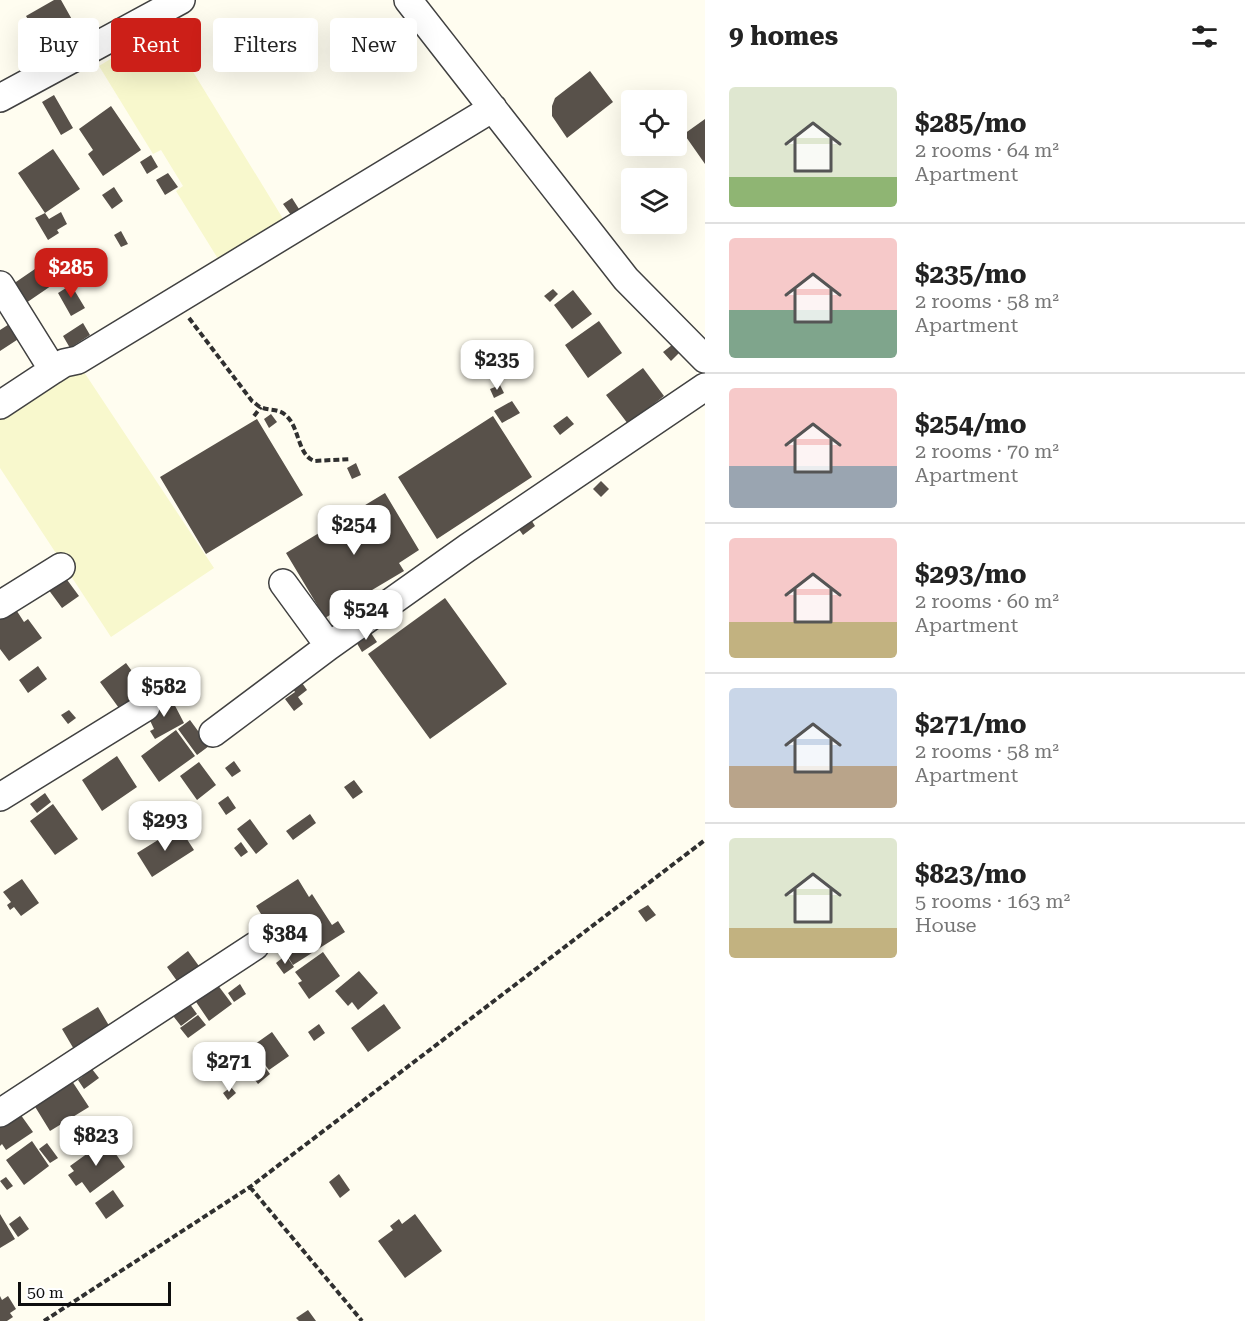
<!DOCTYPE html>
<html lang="en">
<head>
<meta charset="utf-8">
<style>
  :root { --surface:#fff; --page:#f6f6f6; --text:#222; --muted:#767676; --line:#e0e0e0; --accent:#cc1f18 }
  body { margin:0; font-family:"Roboto Serif",serif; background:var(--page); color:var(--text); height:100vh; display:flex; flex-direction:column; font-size:22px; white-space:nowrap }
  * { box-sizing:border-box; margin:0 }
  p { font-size:20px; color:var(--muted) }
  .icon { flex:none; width:33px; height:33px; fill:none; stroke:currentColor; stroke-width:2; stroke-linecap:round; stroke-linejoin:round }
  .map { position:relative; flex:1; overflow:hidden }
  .panel { display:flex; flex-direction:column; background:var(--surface); width:540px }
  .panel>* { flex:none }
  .banner { position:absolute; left:18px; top:18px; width:570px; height:54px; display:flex; gap:12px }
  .tools { position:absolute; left:621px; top:90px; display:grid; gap:12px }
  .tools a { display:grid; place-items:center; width:66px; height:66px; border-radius:6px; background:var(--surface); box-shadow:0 6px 24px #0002; font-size:30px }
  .scale { position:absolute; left:18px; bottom:15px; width:153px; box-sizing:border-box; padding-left:6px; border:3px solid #0e0e0e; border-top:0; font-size:16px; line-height:21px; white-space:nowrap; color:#0e0e0e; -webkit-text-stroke:4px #fff; paint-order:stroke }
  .price { position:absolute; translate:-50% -51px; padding:0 14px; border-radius:12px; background:#fff; color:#222; font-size:20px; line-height:39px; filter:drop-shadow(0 2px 3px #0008) }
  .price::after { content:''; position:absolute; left:50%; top:36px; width:18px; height:14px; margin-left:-9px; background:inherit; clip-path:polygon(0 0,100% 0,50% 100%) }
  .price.current { background:var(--accent); color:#fff }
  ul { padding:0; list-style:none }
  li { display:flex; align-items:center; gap:18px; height:150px; padding:0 24px }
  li+li { border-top:2px solid var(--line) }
  li span { display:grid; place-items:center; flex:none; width:168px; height:120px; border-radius:6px; color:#555 }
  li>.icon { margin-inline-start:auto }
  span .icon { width:72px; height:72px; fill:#fffc; stroke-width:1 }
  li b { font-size:26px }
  h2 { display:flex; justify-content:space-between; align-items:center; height:72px; padding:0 24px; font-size:26px }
  .tag { padding:0 21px; border-radius:6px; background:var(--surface); box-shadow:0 6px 24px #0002; font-size:21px; line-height:54px }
  .tag.current { background:var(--accent); color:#fff }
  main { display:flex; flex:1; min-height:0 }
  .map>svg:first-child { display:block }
  .farmland { fill:#f8f8cd }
  .building { fill:#58514a }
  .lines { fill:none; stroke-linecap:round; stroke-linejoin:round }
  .minor-casing { stroke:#414141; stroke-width:30 }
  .path { stroke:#303030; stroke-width:4; stroke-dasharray:6 3; stroke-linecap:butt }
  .minor { stroke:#fff; stroke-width:27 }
</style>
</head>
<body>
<main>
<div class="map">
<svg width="705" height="1321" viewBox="0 0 705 1321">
  <rect width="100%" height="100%" fill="#fffdf0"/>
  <path class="farmland" d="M165,26L285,222L220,262L176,191L183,186L161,150L153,154L99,66Z
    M76,360L214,568L111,637L0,468V411Z"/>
  <path class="building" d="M54,0H61L83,39L50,58L26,16Z
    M590,71L613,102L567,138L552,116V106L555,98Z
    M54,95L73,128L61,135L42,102Z
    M111,106L141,150L103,176L88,154L93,150L79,129Z
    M705,119V164L684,134Z
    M53,149L80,189L45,213L18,173Z
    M151,155L158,167L147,174L140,162Z
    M168,173L178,187L165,195L156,180Z
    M114,187L123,201L112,209L102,195Z
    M292,198L299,209L291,215L283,204Z
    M632,206V224L630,225L621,214Z
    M61,212L67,224L57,230L59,233L48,240L35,218L45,213L49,219Z
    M121,231L128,244L121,247L114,235Z
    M51,258L64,277L26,303L13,284Z
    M67,278L85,308L71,316L58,293L66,288L62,281Z
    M553,289L558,294L550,302L544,296Z
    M573,290L592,314L572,329L554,305Z
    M14,321L23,336L0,351V330Z
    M599,321L622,353L588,378L565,345Z
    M83,323L90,335L70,348L63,336Z
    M672,345L679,353L671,361L663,352Z
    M643,368L664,396L628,424L606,395Z
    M500,385L504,393L494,398L490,389Z
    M512,401L520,413L502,423L494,411Z
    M271,414L277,422L269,428L264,419Z
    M493,416L532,477L437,539L398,477Z
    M567,416L574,424L560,435L553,426Z
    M257,419L303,495L206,554L160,477Z
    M356,463L361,475L352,479L347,468Z
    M601,481L609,489L601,497L593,489Z
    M385,493L419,550L399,563L404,571L325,618L286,553Z
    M530,518L535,526L523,535L518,528Z
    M65,577L79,596L62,608L48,589Z
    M445,598L507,684L430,739L368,654Z
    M13,605L24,622L28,619L42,638L9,661L0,649V614Z
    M369,630L377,642L362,652L355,640Z
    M126,663L150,696L124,715L100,682Z
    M38,666L47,679L28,693L19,680Z
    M300,680L307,690L298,697L303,704L294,711L285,699L295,692L291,686Z
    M171,698L184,723L155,739L150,731L154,729L146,712Z
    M69,710L76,718L68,724L61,715Z
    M190,720L209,746L197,755L178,729Z
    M176,730L195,756L159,782L141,756Z
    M117,756L137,787L102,811L82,780Z
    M234,761L241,771L232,777L225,768Z
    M199,762L216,785L197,800L180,776Z
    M354,780L363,792L353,799L344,787Z
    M45,793L51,802L37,813L30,804Z
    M228,796L236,808L226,815L218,803Z
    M53,804L78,839L55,855L30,821Z
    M310,814L316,823L293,840L286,831Z
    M250,819L268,844L256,854L237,829Z
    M179,827L194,850L152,877L137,853Z
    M241,842L248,852L241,857L234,848Z
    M22,879L39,903L21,916L14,907L10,910L7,905L11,902L3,892Z
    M298,879L309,897L312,894L332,925L338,921L345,932L293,965L256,906Z
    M648,905L656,915L646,922L638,911Z
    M188,951L204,973L182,988L167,967Z
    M323,952L340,976L309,999L298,983L302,981L295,972Z
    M286,955L294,967L284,974L276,963Z
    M359,971L378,993L358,1010L352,1002L348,1006L335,991Z
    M214,980L232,1004L209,1021L192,996Z
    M240,984L246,994L234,1002L228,993Z
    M187,1000L197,1014L181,1026L170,1012Z
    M384,1004L401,1028L368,1052L351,1028Z
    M98,1007L111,1029L75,1051L62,1029Z
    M198,1015L206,1025L188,1038L180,1028Z
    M319,1024L325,1033L314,1041L308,1032Z
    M272,1032L289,1056L269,1070L251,1047Z
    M257,1056L270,1074L258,1084L244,1066Z
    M92,1069L99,1078L84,1089L78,1080Z
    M72,1081L89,1107L50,1131L34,1105Z
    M231,1087L236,1093L228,1100L223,1093Z
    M18,1111L33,1132L6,1150L2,1144L0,1146V1123Z
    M106,1140L125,1167L90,1193L82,1182L76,1186L68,1175L74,1171L70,1166Z
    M32,1141L49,1166L24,1185L6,1160Z
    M47,1143L58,1158L50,1163L39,1149Z
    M339,1174L350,1190L340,1198L329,1182Z
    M6,1177L13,1186L7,1190L0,1181Z
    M113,1190L124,1206L106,1219L95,1203Z
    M0,1214L15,1239L0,1248Z
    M415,1214L442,1251L405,1278L378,1241L393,1230L390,1226L399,1219L402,1224Z
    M20,1216L29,1229L18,1237L9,1224Z
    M0,1296L2,1300L8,1296L16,1309L10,1313L13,1317L7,1321H0Z
    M308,1310L316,1321H299L296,1318Z"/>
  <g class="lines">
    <g class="minor-casing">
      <path id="minor" d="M408,0L626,279L705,359
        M0,98L181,0
        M0,285L53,370L0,405
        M53,370L64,363L78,360L493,108
        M283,583L329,646
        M0,605L61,567
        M213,733L329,646L467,548L705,387
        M0,797L146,707
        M0,1113L255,946"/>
    </g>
    <path class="path" d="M189,318L252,401C255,403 257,405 260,407C272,412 281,407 290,420C299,432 299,455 314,461L351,459
      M254,416L261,407
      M250,1187L362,1321
      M44,1321L250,1187L705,840"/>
    <use href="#minor" class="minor"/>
  </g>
</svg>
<div class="tools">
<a><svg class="icon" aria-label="locate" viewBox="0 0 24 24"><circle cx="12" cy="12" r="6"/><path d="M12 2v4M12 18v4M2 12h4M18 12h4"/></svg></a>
<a><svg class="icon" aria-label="layers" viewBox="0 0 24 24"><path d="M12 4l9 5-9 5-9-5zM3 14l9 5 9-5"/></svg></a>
</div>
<div class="scale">50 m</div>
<b class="price current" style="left:71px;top:299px">$285</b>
<b class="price" style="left:497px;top:391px">$235</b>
<b class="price" style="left:354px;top:556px">$254</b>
<b class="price" style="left:366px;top:641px">$524</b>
<b class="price" style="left:164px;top:718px">$582</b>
<b class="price" style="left:165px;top:852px">$293</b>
<b class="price" style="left:285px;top:965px">$384</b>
<b class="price" style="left:229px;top:1093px">$271</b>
<b class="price" style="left:96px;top:1167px">$823</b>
<div class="banner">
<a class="tag">Buy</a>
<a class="tag current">Rent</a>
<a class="tag">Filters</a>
<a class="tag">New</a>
</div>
</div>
<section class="panel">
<h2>9 homes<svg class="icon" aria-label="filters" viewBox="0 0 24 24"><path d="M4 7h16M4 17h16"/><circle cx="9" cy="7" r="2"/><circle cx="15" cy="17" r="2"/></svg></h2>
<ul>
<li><span style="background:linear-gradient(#dfe7d0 75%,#8fb573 0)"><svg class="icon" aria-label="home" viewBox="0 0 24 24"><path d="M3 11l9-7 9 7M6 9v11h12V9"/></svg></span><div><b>$285/mo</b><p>2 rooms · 64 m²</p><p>Apartment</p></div></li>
<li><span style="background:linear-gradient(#f6c9c9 60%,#7fa58c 0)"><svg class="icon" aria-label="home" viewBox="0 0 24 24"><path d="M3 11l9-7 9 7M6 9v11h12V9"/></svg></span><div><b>$235/mo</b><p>2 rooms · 58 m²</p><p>Apartment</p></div></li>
<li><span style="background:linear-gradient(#f6c9c9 65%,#9aa5b1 0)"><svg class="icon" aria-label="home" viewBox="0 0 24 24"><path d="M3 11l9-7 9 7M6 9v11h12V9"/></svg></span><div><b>$254/mo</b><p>2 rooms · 70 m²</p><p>Apartment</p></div></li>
<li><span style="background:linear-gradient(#f6c9c9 70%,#c2b280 0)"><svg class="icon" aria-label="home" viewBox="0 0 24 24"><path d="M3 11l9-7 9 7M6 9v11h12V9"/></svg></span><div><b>$293/mo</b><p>2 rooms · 60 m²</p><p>Apartment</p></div></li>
<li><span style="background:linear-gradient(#c9d6e8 65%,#b9a48a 0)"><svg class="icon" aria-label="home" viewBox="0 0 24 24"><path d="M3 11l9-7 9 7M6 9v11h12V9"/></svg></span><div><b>$271/mo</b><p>2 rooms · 58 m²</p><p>Apartment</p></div></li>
<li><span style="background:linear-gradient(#dfe7d0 75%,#c2b280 0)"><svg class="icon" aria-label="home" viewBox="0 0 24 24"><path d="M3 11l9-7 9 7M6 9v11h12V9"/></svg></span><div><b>$823/mo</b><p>5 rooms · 163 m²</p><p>House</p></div></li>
</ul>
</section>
</main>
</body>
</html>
